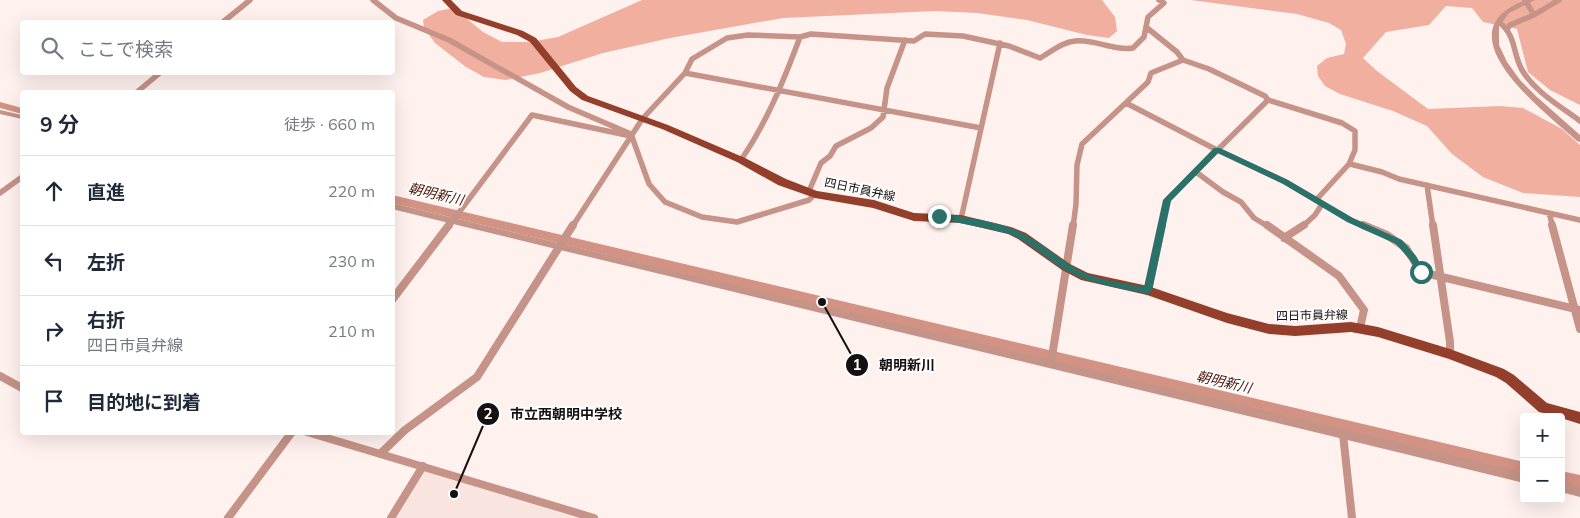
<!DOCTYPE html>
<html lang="ja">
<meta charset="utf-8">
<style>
:root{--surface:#fff;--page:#f2f2f3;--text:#1f2937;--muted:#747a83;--line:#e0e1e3}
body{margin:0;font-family:Mulish,"Noto Sans JP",sans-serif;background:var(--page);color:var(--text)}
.controls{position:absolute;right:15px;bottom:15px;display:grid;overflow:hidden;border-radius:5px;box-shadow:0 5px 20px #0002}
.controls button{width:45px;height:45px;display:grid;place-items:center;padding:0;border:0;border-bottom:1px solid var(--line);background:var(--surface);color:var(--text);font:25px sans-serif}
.stop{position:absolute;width:15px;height:15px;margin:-11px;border:4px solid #2a7269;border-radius:50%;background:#fff}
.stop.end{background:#2a7269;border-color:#fff;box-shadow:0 1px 5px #0008}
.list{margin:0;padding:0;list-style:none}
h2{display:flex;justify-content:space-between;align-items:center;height:65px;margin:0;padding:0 20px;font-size:21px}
h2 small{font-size:16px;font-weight:400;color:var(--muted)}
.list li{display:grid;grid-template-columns:32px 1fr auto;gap:15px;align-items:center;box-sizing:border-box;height:70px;padding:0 20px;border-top:1px solid var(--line)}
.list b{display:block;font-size:19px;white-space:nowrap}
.list p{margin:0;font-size:16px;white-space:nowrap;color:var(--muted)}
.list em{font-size:16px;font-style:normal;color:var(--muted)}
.icon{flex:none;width:28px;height:28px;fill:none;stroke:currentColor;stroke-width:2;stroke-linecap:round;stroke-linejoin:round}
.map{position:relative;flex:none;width:1580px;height:518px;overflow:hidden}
.search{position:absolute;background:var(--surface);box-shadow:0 5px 20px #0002;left:20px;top:20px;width:375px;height:55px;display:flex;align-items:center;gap:12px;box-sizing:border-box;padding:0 18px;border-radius:5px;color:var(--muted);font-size:19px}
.panel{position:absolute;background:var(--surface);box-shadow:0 5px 20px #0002;left:20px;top:90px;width:375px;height:345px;border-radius:5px}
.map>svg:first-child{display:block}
.built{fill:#f9e4df}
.forest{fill:#f0af9f}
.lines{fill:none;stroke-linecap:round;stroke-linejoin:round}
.river{fill:#d29384;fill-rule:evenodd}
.minor-far1{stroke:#c59387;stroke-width:5.5}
.minor{stroke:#c59387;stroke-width:8}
.tertiary{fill:#c59387;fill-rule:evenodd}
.primary{fill:#933f2b;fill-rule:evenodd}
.route{fill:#2a7269}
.labels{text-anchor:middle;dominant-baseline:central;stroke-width:4;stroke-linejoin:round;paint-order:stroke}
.street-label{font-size:12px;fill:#151110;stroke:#fff}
.water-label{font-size:14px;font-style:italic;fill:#4e1508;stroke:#fff}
.leader{fill:none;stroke:#151110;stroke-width:2}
.callout-dot{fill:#151110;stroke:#fff;stroke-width:2}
.mark-label{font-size:15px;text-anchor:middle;font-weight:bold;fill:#fff}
.callout-label{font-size:14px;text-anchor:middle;font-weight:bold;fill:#151110;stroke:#fff;stroke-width:4;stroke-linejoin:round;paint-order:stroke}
</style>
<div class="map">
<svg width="1580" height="518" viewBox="0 0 1580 518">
<rect width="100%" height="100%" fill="#fef1ee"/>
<path class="built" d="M 423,471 L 577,518 L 394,518 Z"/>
<path class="forest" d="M 642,0 L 1102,0 L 1115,17 L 1117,31 L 1109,38 L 1087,35 L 1027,20 L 977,13 L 935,11 L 783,18 L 670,38 L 603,53 L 540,73 L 506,80 L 484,77 L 466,67 L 435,43 L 424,28 L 423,20 L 438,11 L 454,8 L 483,32 L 502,42 L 530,42 L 558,37 Z
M 1191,0 L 1580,0 L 1580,105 L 1550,90 L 1528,72 L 1517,29 L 1483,22 L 1472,8 L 1446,6 L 1429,25 L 1386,32 L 1363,58 L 1377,71 L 1428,109 L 1500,106 L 1523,108 L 1562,129 L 1580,145 L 1580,197 L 1523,193 L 1483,177 L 1452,154 L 1427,126 L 1393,111 L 1340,94 L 1325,86 L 1318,76 L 1317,66 L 1327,58 L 1344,54 L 1346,44 L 1341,30 L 1329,23 L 1297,14 Z"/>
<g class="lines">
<path class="river" d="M 0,102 L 22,108 L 22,114 L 0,108 Z
M 392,195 L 1524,462 L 1524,476 L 392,203 Z
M 1561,471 L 1580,475 L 1580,489 L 1561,485 Z"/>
<path class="minor-far1" d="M 373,0 L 396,18 L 449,40 L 568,107 L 631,134 L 649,184 L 665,202 L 702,217 L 737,222 L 809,200 L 815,194
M 1525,0 L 1534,15 L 1559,0
M 223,22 L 250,0
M 1499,22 C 1517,37 1512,52 1522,70 C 1535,92 1560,106 1580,121
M 1146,27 L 1177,52 L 1183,60 L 1209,69 L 1265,96 L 1268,100 L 1342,123 L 1355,131 L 1355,150 L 1349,164 L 1317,199
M 1508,28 L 1510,25 L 1534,15
M 685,73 L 981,128
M 137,92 L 161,72
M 1126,103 L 1217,150 L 1286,182 L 1350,220 L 1366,227
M 645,116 L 685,73 L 692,59 L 727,38 L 748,35 L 800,37 L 811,34 L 914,41 L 925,34 L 963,36 L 1009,46 L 1040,58 C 1051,52 1062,42 1075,41 C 1095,39 1113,51 1133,48 L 1144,37 L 1148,17 L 1164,3 L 1159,0
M 741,160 C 767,122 784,80 800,37
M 1350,164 L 1382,172 L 1399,179 L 1580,220
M 1196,172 L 1223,192 L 1241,202 L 1254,218 L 1269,227
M 1427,185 L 1433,227
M 809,191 L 821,163 L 830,156 L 836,146 L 871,128 L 883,117 L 887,88 L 905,40
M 0,193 L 22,177
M 1549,213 L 1553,227
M 961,219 L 1000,43
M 448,227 L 532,115 L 626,135
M 572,227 L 641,121
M 1073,227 L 1076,204 L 1077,165 L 1082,144 L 1148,82 L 1151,73 L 1183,60
M 1161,227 L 1167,200 L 1268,100
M 1302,227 L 1315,215 L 1322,204"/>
<path class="minor" d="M 1267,225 L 1339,276 L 1364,310 L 1360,328
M 1363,225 L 1387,235 L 1406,248 L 1421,272 L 1580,310
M 1433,225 L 1450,342 L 1450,354
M 1552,225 L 1580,329
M 1284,238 L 1304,225
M 1148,291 L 1162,225
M 392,300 L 449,225
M 1051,363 L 1073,225
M 0,376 L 22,388
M 307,432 L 594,518
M 1343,434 L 1352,518
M 380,454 L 405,430 L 477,377 L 573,225
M 228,518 L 292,432
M 391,518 L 423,466"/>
<path class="tertiary" d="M 1526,0 L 1535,0 L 1509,13 L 1499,27 L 1499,45 L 1507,62 L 1520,80 L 1537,97 L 1580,135 L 1580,142 L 1577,141 C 1544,111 1438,32 1526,0 Z
M 0,110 L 22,115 L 22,119 L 0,114 Z
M 392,203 C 769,294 1147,382 1524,473 L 1524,483 C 1147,391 769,301 392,209 Z
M 1561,482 L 1580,487 L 1580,497 L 1561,492 Z"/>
<path class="primary" d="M 442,0 L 451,0 L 462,11 L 523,31 L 536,38 L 576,87 L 588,96 L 668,125 L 745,158 L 786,179 L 817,191 L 874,200 L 914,213 L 961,215 L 1011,227 L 1026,233 L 1070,264 L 1088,273 L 1148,286 L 1227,313 L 1269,324 L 1295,326 L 1351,322 L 1378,327 L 1450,349 L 1504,369 L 1514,375 L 1547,403 L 1580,412 L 1580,424 L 1561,418 L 1561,417 L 1539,412 L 1506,383 L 1496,377 L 1449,359 L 1378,337 L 1351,332 L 1295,336 L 1269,334 L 1227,323 L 1147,295 L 1081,280 L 1062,270 L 1018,239 L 1008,234 L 961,223 L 914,221 L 873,208 L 815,198 L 778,185 L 737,162 L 662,129 L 582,100 L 570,91 L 530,42 L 517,35 L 456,15 Z"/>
</g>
<path class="route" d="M 1214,148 L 1220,148 L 1288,180 L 1353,218 L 1402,240 L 1416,256 L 1425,272 L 1424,274 L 1418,274 L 1410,260 L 1396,244 L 1347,222 L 1283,184 L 1218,153 L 1171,201 L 1152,291 L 1148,294 C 1119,288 1089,284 1063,269 C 1045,258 1029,241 1009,234 C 997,230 939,220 935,216 L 939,214 C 965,217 1001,221 1024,234 C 1045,245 1063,263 1085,273 C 1102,281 1126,283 1144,287 L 1163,200 Z"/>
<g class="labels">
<g class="street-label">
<text transform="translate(860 189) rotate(12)">四日市員弁線</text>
<text transform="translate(1312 315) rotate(-1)">四日市員弁線</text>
</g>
<g class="water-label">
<text transform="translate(436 194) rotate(13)">朝明新川</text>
<text transform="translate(1224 382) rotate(13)">朝明新川</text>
</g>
</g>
<path class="leader" d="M822 302L857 365M454 494L488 414"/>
<g class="callout-dot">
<circle cx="822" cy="302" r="5"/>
<circle cx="454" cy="494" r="5"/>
<circle cx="857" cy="365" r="12"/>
<circle cx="488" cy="414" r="12"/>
</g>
<g class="mark-label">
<text x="857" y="370">1</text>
<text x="488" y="419">2</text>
</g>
<g class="callout-label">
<text x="907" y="370">朝明新川</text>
<text x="566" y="419">市立西朝明中学校</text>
</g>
</svg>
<div class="controls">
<button>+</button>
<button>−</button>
</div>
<div class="stop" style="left:1421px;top:272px"></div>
<div class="stop end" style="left:939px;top:216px"></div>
<div class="search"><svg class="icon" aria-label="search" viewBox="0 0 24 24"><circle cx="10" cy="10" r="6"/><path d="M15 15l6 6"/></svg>ここで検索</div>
<section class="panel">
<h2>9 分<small>徒歩 · 660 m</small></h2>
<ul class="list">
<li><svg class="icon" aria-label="ahead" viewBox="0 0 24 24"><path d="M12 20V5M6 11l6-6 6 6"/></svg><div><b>直進</b></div><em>220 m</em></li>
<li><svg class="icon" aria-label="left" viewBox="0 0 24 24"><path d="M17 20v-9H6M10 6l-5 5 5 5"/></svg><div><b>左折</b></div><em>230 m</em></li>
<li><svg class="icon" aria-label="right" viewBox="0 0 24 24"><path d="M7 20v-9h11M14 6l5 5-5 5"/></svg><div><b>右折</b><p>四日市員弁線</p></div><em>210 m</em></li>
<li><svg class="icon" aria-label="arrive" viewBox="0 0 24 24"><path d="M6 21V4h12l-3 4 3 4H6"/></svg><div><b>目的地に到着</b></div></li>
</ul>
</section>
</div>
